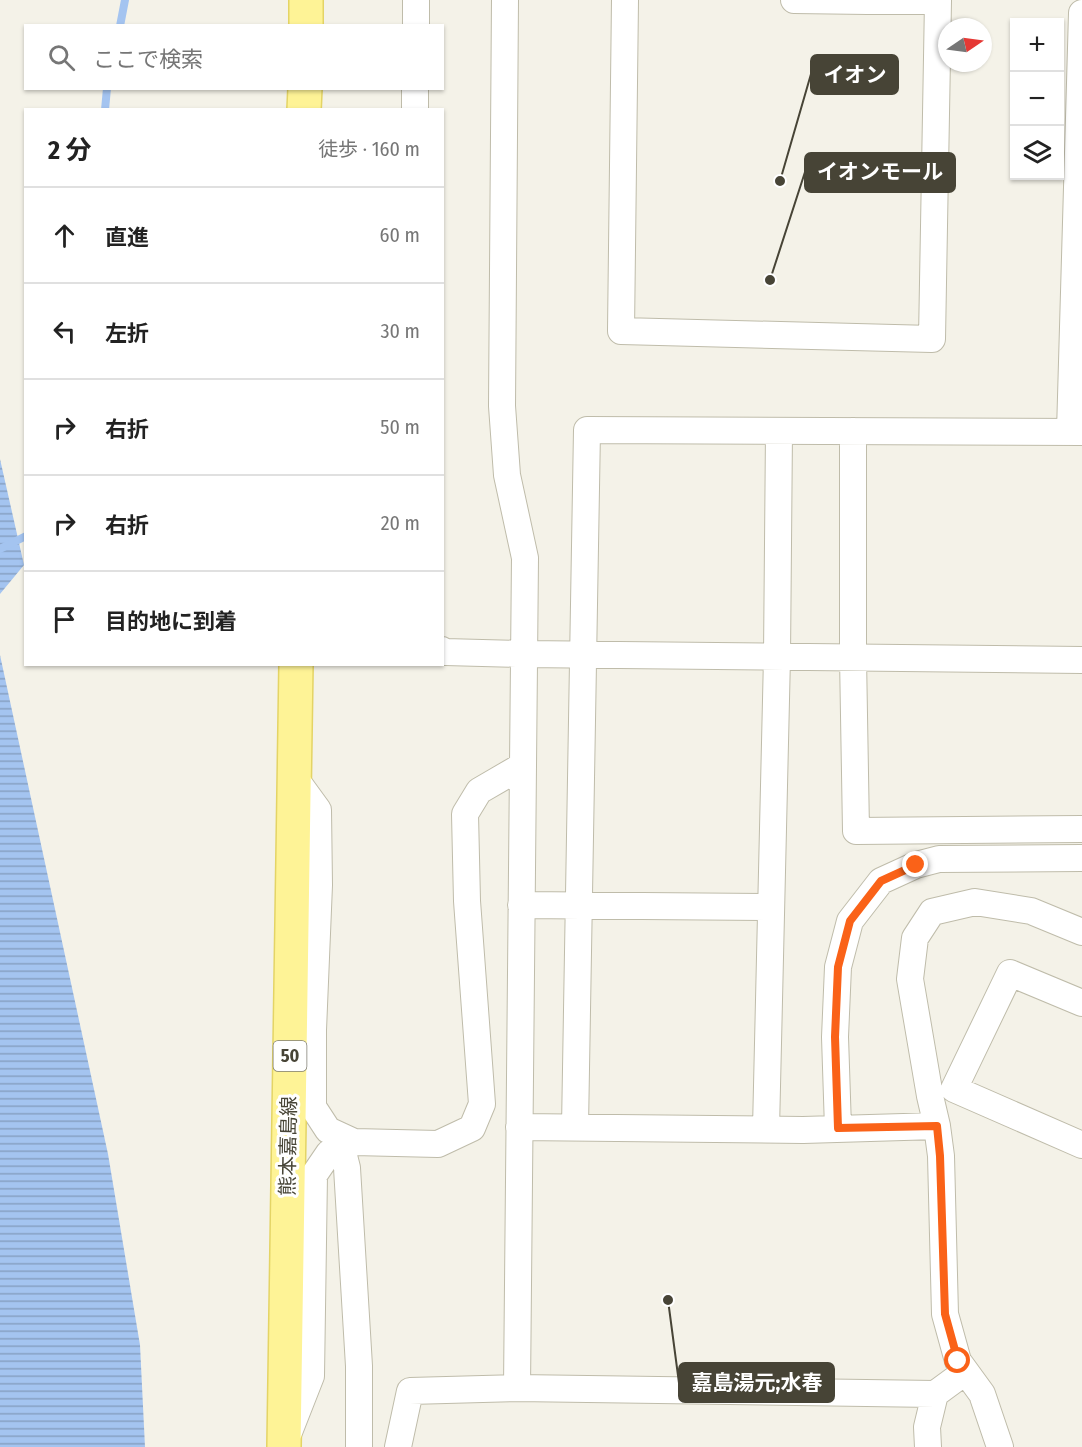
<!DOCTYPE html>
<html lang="ja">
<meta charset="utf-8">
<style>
:root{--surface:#fff;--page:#f6f6f6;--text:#222;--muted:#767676;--line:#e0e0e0}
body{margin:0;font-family:"Fira Sans Condensed","Noto Sans JP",sans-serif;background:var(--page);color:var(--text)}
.controls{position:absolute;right:18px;top:18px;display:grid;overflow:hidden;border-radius:0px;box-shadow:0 2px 4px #0004}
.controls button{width:54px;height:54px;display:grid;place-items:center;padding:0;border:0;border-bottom:2px solid var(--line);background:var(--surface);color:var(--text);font:30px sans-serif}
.compass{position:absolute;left:938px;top:18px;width:54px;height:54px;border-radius:50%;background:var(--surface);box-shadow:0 2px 4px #0004;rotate:77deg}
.stop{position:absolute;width:18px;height:18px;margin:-14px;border:4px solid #fa6218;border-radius:50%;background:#fff}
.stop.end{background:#fa6218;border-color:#fff;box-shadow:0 2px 6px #0008}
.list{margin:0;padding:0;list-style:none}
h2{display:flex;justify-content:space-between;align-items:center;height:78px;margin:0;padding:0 24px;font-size:26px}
h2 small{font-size:20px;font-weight:400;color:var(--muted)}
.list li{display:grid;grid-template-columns:39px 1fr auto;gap:18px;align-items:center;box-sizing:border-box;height:96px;padding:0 24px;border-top:2px solid var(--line)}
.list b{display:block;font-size:22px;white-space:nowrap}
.list em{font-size:20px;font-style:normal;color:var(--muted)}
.icon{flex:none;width:33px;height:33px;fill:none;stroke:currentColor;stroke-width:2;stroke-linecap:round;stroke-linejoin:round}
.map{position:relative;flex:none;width:1082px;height:1447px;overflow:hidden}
.search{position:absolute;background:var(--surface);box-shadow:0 2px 4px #0004;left:24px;top:24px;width:420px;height:66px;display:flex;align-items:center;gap:15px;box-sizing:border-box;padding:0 21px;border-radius:0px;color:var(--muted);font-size:22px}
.panel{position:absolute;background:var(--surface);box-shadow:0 2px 4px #0004;left:24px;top:108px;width:420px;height:558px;border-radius:0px}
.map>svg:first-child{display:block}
.water{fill:url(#water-rules)}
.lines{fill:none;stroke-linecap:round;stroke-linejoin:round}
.stream{stroke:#a4c4f0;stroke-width:8}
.minor-casing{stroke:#bfbcaa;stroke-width:28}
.major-casing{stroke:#e4d465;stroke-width:36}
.minor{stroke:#fff;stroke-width:26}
.major{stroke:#fef396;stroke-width:33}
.route{stroke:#fa6218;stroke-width:8}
.labels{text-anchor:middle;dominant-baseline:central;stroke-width:6;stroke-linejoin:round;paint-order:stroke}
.shield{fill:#fff;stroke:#7e7c72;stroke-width:1.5}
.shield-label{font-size:18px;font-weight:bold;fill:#474436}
.street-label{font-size:20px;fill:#474436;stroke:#fff}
.leader{fill:none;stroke:#474436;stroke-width:2}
.callout-dot{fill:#474436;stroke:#fff;stroke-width:2}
.callout{fill:#474436;stroke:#474436;stroke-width:2}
.callout-label{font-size:21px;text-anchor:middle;font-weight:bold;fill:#fff}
</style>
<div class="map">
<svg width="1082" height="1447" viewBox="0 0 1082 1447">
<defs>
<pattern id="water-rules" width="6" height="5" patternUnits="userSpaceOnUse" patternTransform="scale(1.5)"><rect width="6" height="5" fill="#a4c4f0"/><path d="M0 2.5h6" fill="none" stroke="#87a1c3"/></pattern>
</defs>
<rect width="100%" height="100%" fill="#f4f2e8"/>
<path class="water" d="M 0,459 L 24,565 L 0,594 Z
M 0,655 L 108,1154 L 140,1345 L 145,1447 L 0,1447 Z"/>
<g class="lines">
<path class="stream" d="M 120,26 L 125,0
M 105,110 L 107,88
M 0,549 L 26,536"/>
<g class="minor-casing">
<path id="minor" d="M 505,0 L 502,406 L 507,475 L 525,558 L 517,1388 L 935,1394 L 965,1372
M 625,0 L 621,331 L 932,339 L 938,1 L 868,1
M 794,0 L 868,1 L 868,0
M 416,26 L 416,0
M 415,110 L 415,88
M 853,431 L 853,657 L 856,831 L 1082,829
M 1070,432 L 1082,13
M 442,650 L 445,652 L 524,654 L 1082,660
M 294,777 L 318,810 L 319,885 L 313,1030 L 313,1107 L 328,1130 L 354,1142 L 438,1144 L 472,1128 L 482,1104 L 467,901 L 465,814 L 479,791 L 522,766
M 521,905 L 771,907
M 1082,1003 L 1010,973 L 954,1089 L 1082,1145
M 519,1127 L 803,1130 L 937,1126
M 575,1127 L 587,430 L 1082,432
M 838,1128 L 835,1037 L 838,967 L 850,921 L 881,881 L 916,865 L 939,859 L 1082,858
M 766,1129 L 777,657 L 779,431
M 342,1148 L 347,1168 L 359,1366 L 359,1447
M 289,1432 L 311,1376 L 314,1175 L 329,1153 L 354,1142
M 398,1447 L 410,1391 L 517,1388
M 928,1447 L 927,1427 L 935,1394
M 1000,1447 L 982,1394 L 958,1361 L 945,1314 L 941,1156 L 937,1126 L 930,1096 L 910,979 L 915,938 L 932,912 L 975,902 L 1031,911 L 1082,932"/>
</g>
<g class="major-casing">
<path id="major" d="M 306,26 L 306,0
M 304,110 L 305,88
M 284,1447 L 296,664"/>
</g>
<use href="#minor" class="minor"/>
<use href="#major" class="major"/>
</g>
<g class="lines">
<path class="route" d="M 916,865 L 881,881 L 850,921 L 838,967 L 835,1037 L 838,1128 L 937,1126 L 940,1156 L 945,1314 L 958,1361"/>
</g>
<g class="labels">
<rect class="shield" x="273.5" y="1041" width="33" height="30" rx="4.5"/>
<g class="shield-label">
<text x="290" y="1056">50</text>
</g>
<g class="street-label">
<text transform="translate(288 1146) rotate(-89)">熊本嘉島線</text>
</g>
</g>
<path class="leader" d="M780 181L811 74M770 280L805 172M668 1300L679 1383"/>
<g class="callout-dot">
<circle cx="780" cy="181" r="6"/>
<circle cx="770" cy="280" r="6"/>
<circle cx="668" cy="1300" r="6"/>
</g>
<g class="callout">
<rect x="811" y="55" width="87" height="39" rx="6"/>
<rect x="805" y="153" width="150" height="39" rx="6"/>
<rect x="679" y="1363" width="155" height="39" rx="6"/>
</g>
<g class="callout-label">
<text x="855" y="82">イオン</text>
<text x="880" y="179">イオンモール</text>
<text x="757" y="1390">嘉島湯元;水春</text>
</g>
</svg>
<div class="controls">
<button>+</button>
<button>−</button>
<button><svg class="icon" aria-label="layers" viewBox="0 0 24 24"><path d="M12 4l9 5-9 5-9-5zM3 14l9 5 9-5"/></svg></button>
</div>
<svg class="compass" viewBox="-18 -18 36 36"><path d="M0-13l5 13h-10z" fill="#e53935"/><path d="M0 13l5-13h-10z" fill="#767676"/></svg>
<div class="stop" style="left:958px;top:1361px"></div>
<div class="stop end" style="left:916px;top:865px"></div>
<div class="search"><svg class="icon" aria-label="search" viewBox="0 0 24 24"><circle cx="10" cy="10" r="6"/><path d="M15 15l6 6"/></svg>ここで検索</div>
<section class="panel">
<h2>2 分<small>徒歩 · 160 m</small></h2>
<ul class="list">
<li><svg class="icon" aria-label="ahead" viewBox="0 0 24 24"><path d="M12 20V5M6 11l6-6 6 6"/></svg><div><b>直進</b></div><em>60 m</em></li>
<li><svg class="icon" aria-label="left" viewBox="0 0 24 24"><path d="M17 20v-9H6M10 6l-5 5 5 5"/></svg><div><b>左折</b></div><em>30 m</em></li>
<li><svg class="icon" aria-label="right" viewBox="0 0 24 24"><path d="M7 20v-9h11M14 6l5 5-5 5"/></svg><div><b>右折</b></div><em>50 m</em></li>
<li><svg class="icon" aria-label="right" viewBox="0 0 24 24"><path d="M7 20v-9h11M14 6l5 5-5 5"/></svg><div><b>右折</b></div><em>20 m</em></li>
<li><svg class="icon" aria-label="arrive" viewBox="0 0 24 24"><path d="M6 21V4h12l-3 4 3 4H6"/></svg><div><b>目的地に到着</b></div></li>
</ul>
</section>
</div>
